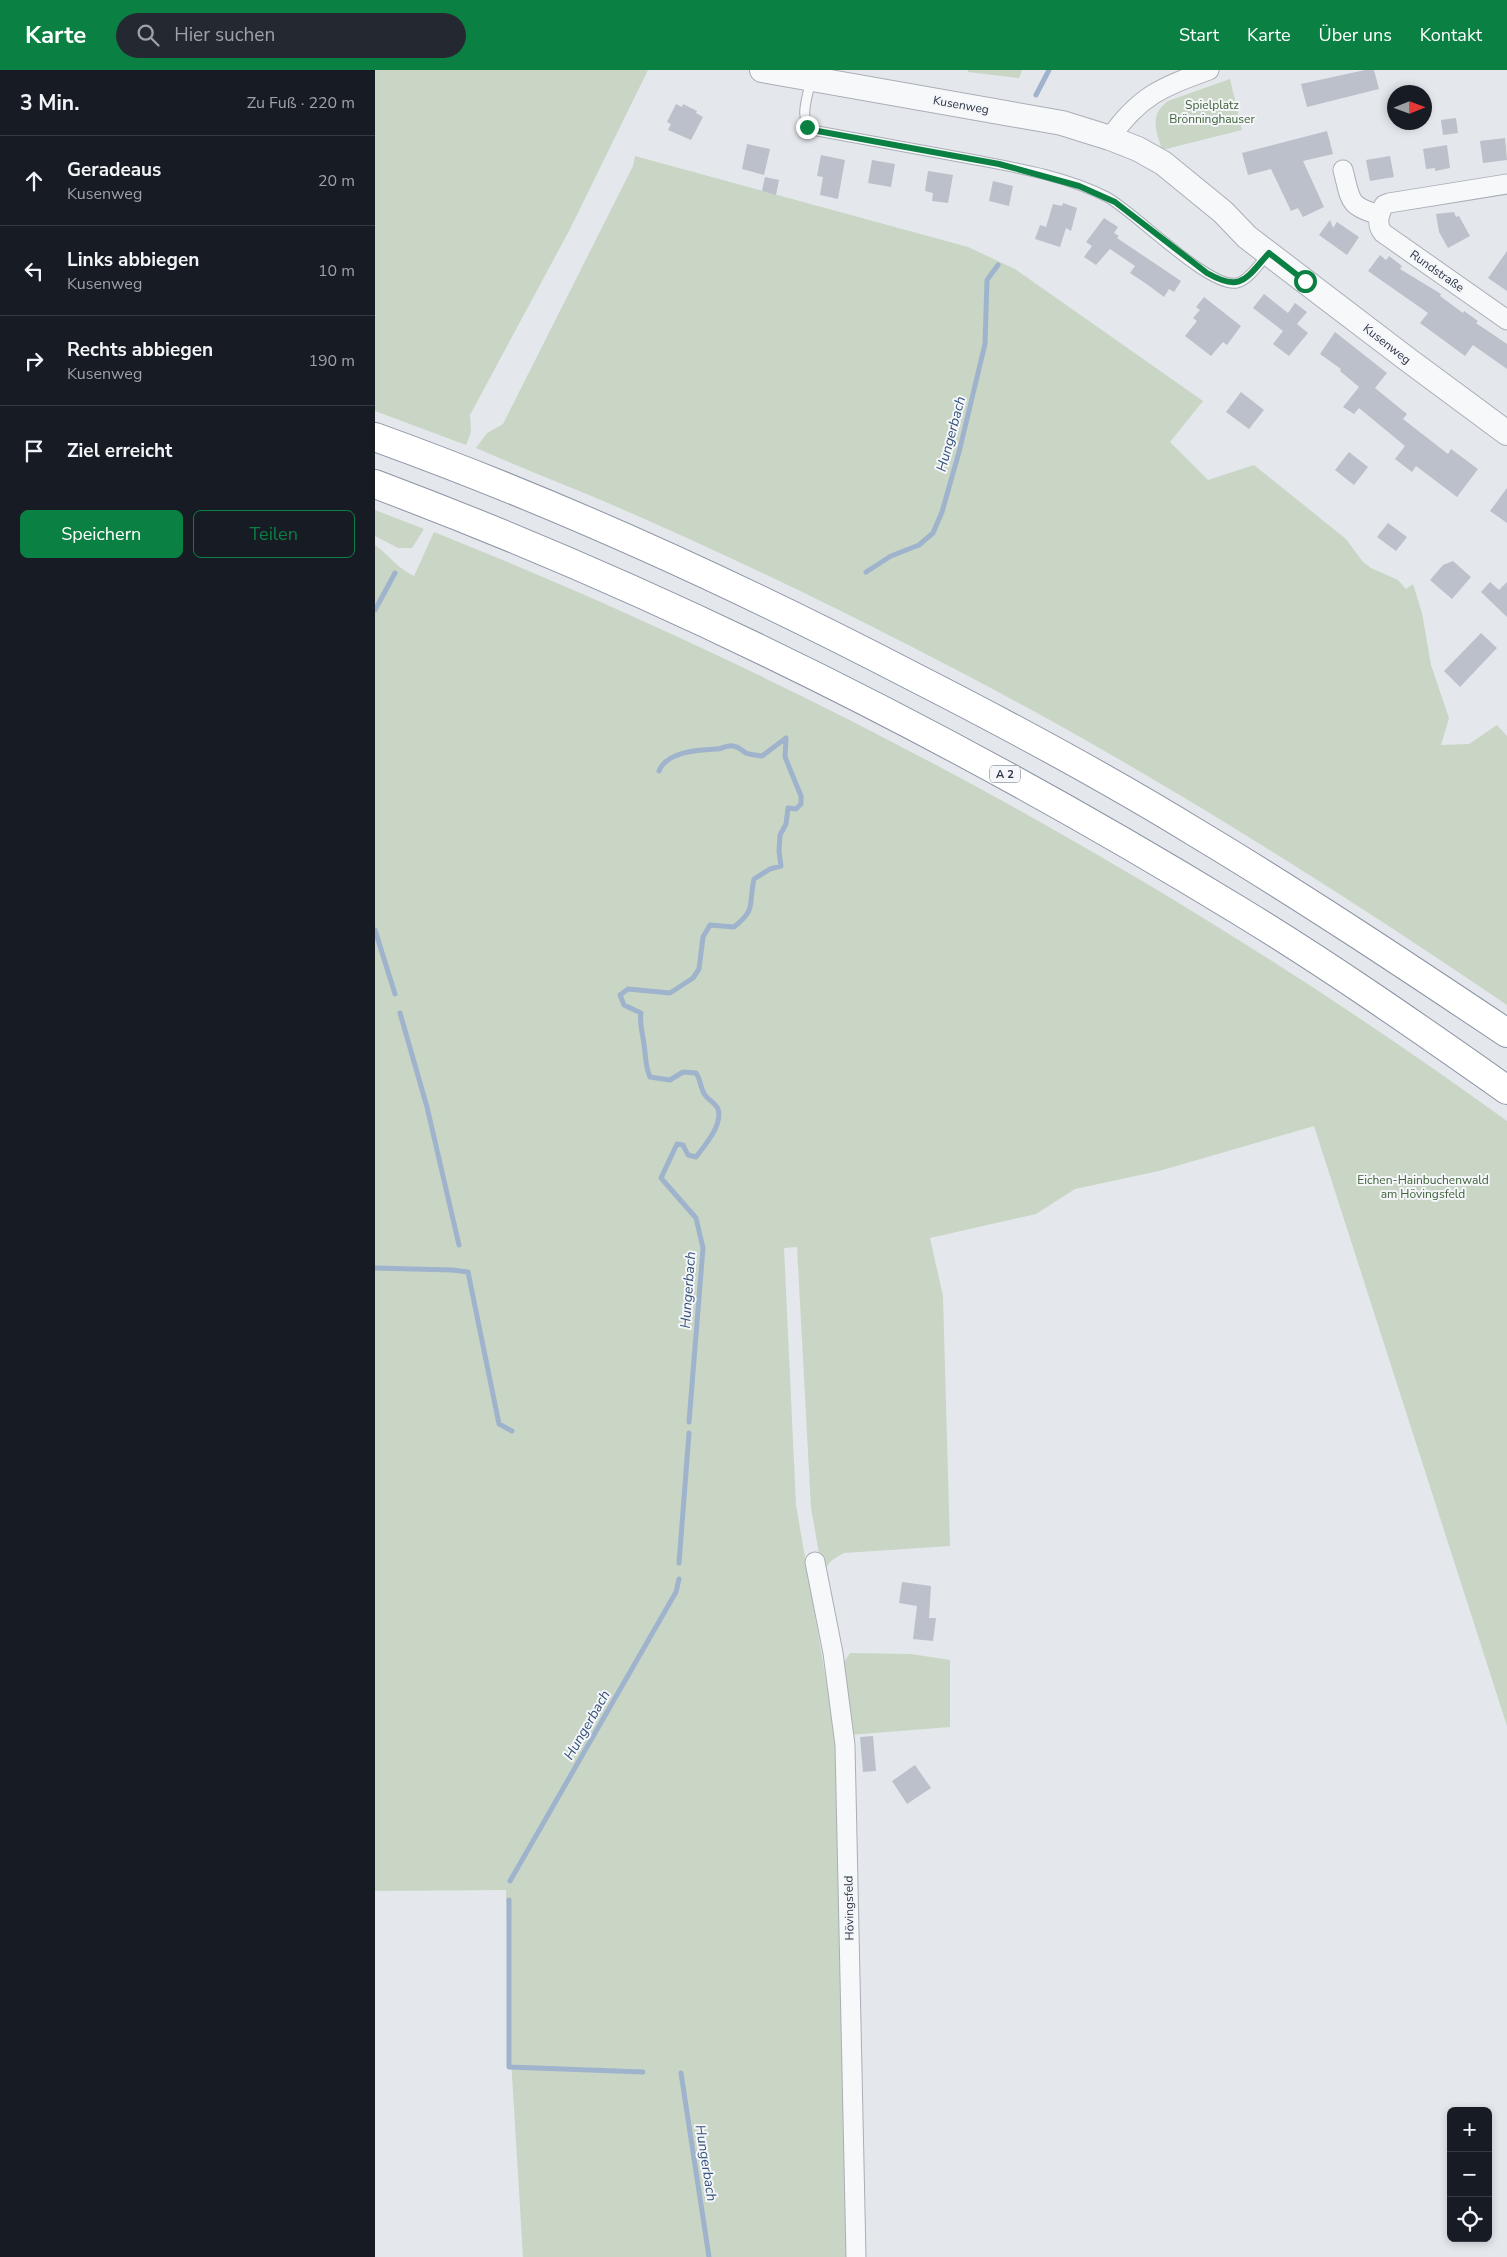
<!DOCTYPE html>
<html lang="de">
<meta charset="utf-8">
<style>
:root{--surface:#171b24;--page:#242831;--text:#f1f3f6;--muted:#9ea1a6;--line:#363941;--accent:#0b8043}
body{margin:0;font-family:"Nunito Sans",sans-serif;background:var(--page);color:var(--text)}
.controls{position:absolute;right:15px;bottom:15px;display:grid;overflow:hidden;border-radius:8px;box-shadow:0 2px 8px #0003}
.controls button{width:45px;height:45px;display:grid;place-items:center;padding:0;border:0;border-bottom:1px solid var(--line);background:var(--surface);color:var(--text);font:25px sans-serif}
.compass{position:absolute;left:1012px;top:15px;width:45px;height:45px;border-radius:50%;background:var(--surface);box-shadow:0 2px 8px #0003;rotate:89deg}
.stop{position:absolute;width:15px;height:15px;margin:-11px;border:4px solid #0b8043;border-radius:50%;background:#fff}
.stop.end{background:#0b8043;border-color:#fff;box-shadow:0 1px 5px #0008}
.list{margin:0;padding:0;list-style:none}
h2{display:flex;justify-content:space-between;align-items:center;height:65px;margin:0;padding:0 20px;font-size:21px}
h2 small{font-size:16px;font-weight:400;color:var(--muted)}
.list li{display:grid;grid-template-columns:32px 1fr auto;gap:15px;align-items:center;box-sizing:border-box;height:90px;padding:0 20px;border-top:1px solid var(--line)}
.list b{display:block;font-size:19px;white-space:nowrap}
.list p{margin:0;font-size:16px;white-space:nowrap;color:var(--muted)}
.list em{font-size:16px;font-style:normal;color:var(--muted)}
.actions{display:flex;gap:10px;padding:15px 20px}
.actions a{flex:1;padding:11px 0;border:1px solid var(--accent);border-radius:8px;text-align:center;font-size:18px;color:var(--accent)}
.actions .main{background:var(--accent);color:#fff}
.icon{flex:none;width:28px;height:28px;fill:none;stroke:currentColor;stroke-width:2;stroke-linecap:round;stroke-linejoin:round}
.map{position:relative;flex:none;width:1132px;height:2187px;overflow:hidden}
header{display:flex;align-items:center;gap:30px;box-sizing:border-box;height:70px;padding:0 25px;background:var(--accent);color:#fff}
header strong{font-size:24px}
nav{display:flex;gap:28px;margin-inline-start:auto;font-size:18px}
.search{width:350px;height:45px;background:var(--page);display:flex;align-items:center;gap:12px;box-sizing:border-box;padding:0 18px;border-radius:28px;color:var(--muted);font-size:19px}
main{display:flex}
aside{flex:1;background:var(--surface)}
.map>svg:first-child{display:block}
.green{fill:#c9d6c5}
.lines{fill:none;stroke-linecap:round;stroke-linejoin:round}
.stream{stroke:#9fb4cc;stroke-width:5}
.building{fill:#bbc0ca}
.service-casing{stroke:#a9aeb7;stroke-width:11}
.minor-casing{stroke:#a9aeb7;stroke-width:21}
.tertiary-casing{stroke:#a9aeb7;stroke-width:26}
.motorway-casing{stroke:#8b94a3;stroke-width:30}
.service{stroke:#f7f8fa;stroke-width:9}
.minor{stroke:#f7f8fa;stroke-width:19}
.tertiary{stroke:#f7f8fa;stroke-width:24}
.motorway{stroke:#fff;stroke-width:28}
.route{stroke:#0b8043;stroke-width:6}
.labels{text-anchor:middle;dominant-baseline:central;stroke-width:4;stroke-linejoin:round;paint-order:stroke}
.shield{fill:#f4f6f9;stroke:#676e7b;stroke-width:1}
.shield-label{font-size:11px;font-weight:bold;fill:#2b3445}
.street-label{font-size:12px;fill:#2b3445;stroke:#f4f6f9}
.park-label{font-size:12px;fill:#3f6138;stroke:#f4f6f9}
.water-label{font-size:14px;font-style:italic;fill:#34527a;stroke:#f4f6f9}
</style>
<header>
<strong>Karte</strong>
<div class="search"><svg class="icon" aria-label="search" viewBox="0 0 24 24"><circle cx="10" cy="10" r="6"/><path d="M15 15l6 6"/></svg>Hier suchen</div>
<nav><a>Start</a><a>Karte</a><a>Über uns</a><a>Kontakt</a></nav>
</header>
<main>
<aside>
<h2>3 Min.<small>Zu Fuß · 220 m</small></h2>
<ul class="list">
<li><svg class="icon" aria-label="ahead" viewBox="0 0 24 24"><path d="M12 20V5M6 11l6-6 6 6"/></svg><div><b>Geradeaus</b><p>Kusenweg</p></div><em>20 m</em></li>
<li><svg class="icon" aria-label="left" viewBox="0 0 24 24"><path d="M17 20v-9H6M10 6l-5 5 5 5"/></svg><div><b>Links abbiegen</b><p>Kusenweg</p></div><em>10 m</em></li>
<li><svg class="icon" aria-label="right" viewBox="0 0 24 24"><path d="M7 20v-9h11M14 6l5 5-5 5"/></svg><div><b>Rechts abbiegen</b><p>Kusenweg</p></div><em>190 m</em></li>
<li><svg class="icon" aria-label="arrive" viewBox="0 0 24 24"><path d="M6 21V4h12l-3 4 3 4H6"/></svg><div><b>Ziel erreicht</b></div></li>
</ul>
<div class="actions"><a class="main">Speichern</a><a>Teilen</a></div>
</aside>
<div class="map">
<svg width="1132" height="2187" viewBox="0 0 1132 2187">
<rect width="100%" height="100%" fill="#e4e7ec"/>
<path class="green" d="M 0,0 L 273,0 L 195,159 L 95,345 L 96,362 L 91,375 L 0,341 Z
M 593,0 L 647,0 L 644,8 L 593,2 Z
M 855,9 L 867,60 L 787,80 C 781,60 774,45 793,31 Z
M 260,86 L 593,177 L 640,199 L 828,331 L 795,372 L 833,410 L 879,395 L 971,469 L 988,492 L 996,498 L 1023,510 L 1031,519 L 1038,514 L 1047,543 L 1056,595 L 1074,648 L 1066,675 L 1094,674 L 1122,655 L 1132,666 L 1132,935 C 942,806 746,683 541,579 C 438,526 333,476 226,430 C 185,413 142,396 101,378 L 112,363 L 128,354 L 258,96 Z
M 0,440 L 49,459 L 37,478 L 23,478 L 0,466 Z
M 59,462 C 439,614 801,811 1132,1051 L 1132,1656 L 939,1056 L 784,1101 L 700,1119 L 661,1144 L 555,1168 L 568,1226 L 575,1476 L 469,1483 C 453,1492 450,1494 449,1512 L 436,1438 L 422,1177 L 409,1178 L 421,1435 L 462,1674 L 476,2187 L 148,2187 L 136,1989 L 131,1820 L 0,1821 L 0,475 C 14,485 23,499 39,506 Z
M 475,1583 L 536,1584 L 575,1590 L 575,1657 L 474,1665 L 467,1595 Z"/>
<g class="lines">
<path class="stream" d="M 661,25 L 674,0
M 491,502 L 516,486 L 544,475 L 558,463 L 567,442 L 584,382 L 610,274 L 612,210 L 623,195
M 0,540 L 20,503
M 284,701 C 292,681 324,680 343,679 C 348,678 352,675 358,676 C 365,677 366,680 371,683 C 375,685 382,685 387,686 L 411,668
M 0,860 L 20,924
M 25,943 L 52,1037 L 84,1175
M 0,1198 L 77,1200 L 93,1202 L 124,1354 L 137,1361
M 314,1352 L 328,1178 L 321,1148 L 286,1108 L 302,1074 L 308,1075 L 313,1085 L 321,1087 C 330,1075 348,1055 343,1039 C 340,1032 333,1030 330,1025 C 325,1018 326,1010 321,1003 L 308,1002 L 295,1010 L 275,1007 C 270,996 271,986 269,975 C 268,963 264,955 266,943 L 249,935 L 245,925 L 253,919 L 295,923 L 318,908 L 324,899 L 328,867 L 335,855 L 359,857 C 382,839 373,835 379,809 L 395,799 L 406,796 L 404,781 L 405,765 L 411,754 L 413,738 L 421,739 L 426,734 L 426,726 L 410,687 L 411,668
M 304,1493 L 314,1363
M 135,1811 L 301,1522 L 304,1509
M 134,1830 L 134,1997 L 268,2002
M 306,2003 L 334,2187"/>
</g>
<path class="building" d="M 990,0 L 999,0 L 1004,19 L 932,37 L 926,14 Z
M 301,34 L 307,37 L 308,34 L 322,41 L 321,43 L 328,47 L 316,70 L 293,60 L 296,54 L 292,52 Z
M 1081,48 L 1083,63 L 1068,65 L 1066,50 Z
M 952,61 L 958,84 L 928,91 L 949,137 L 928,147 L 923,138 L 916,141 L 896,99 L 873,105 L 867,83 Z
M 1130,68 L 1132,90 L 1108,93 L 1105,71 Z
M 372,74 L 395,79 L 389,105 L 367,99 Z
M 1072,75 L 1075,98 L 1060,101 L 1060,98 L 1051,99 L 1048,79 Z
M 446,85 L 470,90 L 463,129 L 445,125 L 448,107 L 442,106 Z
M 1015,86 L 1019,107 L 995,111 L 991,90 Z
M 497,90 L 520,94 L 516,117 L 493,113 Z
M 553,101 L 578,105 L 573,133 L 557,131 L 558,123 L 550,121 Z
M 390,107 L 404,110 L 401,125 L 387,121 Z
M 618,111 L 638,116 L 634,136 L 614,131 Z
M 688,133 L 702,138 L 696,161 L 691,158 L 685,177 L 660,169 L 665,155 L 671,157 L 678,134 L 687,136 Z
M 1079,142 L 1081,147 L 1084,146 L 1095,166 L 1073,178 L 1064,162 L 1061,144 Z
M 729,148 L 743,157 L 739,163 L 744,166 L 742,168 L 806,211 L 799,222 L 794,219 L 789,227 L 773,215 L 755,203 L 760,196 L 735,179 L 721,195 L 709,187 L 717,176 L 711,172 Z
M 955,150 L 958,158 L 962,152 L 984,167 L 972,185 L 944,165 Z
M 1132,181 L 1132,221 L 1113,208 Z
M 1005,185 L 1011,190 L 1014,186 L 1027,196 L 1025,199 L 1066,224 L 1065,226 L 1088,243 L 1089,241 L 1103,251 L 1101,253 L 1132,274 L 1132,299 L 1098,275 L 1090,286 L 1045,253 L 1053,243 L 993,201 Z
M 889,224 L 913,243 L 920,233 L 932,242 L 922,254 L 933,263 L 914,286 L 898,274 L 908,261 L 878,238 Z
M 829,227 L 866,256 L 852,275 L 848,272 L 836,286 L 810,266 L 822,251 L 818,248 L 825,240 L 821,237 Z
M 960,262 L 1012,303 L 1000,318 L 1032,344 L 1028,349 L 1073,384 L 1076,379 L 1103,399 L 1082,427 L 1041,396 L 1037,402 L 1020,389 L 1030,376 L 984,338 L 979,344 L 968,337 L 984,317 L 965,301 L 966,299 L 945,284 Z
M 866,322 L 889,340 L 874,359 L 851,342 Z
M 974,382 L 993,397 L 979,415 L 960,400 Z
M 1132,418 L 1132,453 L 1115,441 Z
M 1013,453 L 1032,467 L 1021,481 L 1002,467 Z
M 1078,491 L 1096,507 L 1077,529 L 1055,510 L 1068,495 Z
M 1115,512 L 1124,520 L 1132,512 L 1132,547 L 1106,522 Z
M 1106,563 L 1122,578 L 1085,617 L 1069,601 Z
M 527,1512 L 556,1516 L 554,1548 L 561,1548 L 558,1571 L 538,1569 L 542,1536 L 524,1533 Z
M 498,1666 L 501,1701 L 488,1702 L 485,1667 Z
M 540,1695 L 556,1718 L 532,1734 L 517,1711 Z"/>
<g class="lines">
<g class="service-casing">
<path id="service" d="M 436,10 C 433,24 423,51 437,60 C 488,69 539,79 590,88 C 637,97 689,105 732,127 C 760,142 834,219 862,213 C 874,210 885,193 892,185"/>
</g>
<g class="minor-casing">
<path id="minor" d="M 735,68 C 764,26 787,17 834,0
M 968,100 C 976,130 972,136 1005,145
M 1132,114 L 1014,133 L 1009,135 C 1004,144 1001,155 1008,163 L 1132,250
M 440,1492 L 458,1583 L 470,1675 L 481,2187"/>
</g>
<g class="tertiary-casing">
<path id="tertiary" d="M 387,0 L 687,53 L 735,68 L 763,79 L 788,93 L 848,142 L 872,167 L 1032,289 L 1132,363"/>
</g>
<g class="motorway-casing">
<path id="motorway" d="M 0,367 C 186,434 366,517 541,608 C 637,657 732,708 823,764 C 928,827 1030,895 1132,963
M 0,414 C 301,527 589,673 863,840 C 955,896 1044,958 1132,1020"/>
</g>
<use href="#service" class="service"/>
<use href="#minor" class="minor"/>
<use href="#tertiary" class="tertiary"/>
<use href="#motorway" class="motorway"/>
</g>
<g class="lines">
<path class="route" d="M 432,57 L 437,60 L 624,94 L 704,116 L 740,132 L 832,203 C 867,223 871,208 894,183 L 930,211"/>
</g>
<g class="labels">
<rect class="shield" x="615" y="695.5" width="30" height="17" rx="4"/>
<g class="shield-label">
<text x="630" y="704">A 2</text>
</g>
<g class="street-label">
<text transform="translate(586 35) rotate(10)">Kusenweg</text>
<text transform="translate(1062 201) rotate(35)">Rundstraße</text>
<text transform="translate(1012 274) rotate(38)">Kusenweg</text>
<text transform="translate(474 1838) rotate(-91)">Hövingsfeld</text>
</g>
<g class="park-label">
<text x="837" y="35">Spielplatz<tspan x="837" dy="14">Brönninghauser</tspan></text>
<text x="1048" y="1110">Eichen-Hainbuchenwald<tspan x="1048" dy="14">am Hövingsfeld</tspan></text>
</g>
<g class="water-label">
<text transform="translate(576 364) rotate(-75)">Hungerbach</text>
<text transform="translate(313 1220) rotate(-86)">Hungerbach</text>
<text transform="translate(212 1655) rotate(-60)">Hungerbach</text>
<text transform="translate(331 2093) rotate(81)">Hungerbach</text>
</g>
</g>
</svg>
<div class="controls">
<button>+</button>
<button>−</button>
<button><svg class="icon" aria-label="locate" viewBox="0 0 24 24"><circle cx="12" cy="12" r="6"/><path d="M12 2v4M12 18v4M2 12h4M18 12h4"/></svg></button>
</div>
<svg class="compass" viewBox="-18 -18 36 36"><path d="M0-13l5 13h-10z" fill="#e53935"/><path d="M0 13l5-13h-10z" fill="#9ea1a6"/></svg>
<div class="stop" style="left:930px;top:211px"></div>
<div class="stop end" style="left:432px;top:57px"></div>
</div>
</main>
